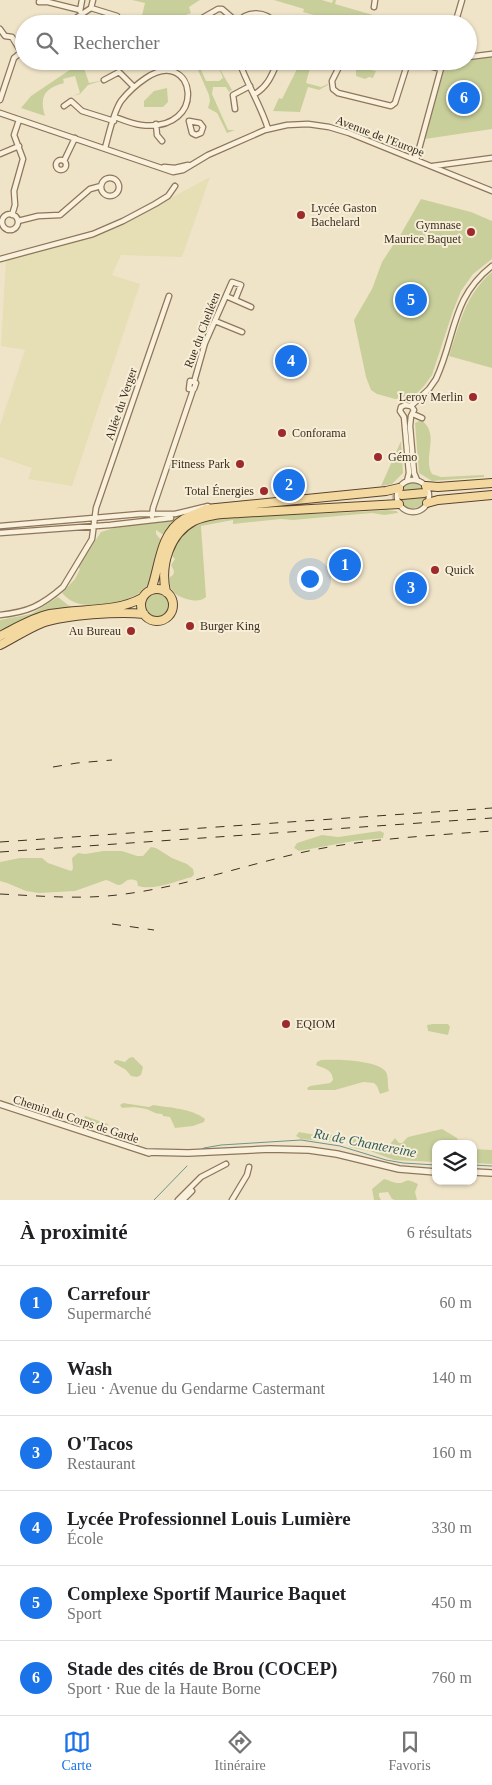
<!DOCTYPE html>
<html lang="fr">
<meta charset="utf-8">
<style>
:root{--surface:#fff;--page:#f6f6f6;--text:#202124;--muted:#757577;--line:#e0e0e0;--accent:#1a73e8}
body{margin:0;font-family:Georgia,serif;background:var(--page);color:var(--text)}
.controls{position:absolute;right:15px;bottom:15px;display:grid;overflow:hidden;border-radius:10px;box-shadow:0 1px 4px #0004}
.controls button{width:45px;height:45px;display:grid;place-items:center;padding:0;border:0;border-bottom:1px solid var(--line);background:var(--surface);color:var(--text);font:25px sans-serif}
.you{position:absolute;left:309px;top:578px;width:18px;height:18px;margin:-12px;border:4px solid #fff;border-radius:50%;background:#1a73e8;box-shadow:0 0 0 8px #1a73e833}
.badge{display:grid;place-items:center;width:32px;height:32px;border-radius:50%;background:var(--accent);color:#fff;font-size:16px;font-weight:700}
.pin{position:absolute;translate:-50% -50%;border:2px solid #fff;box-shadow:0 1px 5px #0006}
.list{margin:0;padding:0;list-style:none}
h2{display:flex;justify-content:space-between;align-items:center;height:65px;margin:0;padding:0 20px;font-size:21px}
h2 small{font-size:16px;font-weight:400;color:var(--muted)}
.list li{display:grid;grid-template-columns:32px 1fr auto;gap:15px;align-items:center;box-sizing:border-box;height:75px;padding:0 20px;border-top:1px solid var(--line)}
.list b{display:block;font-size:19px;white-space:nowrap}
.list p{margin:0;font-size:16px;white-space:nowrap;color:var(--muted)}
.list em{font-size:16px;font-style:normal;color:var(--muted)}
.icon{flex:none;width:28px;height:28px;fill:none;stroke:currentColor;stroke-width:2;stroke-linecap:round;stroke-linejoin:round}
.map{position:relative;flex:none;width:492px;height:1200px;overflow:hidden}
.search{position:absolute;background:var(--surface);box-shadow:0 1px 4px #0004;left:15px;right:15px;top:15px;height:55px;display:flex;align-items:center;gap:12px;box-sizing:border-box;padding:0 18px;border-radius:28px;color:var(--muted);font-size:19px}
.sheet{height:515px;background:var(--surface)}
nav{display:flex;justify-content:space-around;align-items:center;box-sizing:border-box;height:70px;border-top:1px solid var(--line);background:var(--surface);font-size:14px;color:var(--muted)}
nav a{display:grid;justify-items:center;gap:2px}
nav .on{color:var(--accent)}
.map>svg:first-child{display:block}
.farmland{fill:#e6deb5}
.green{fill:#c9cf9b}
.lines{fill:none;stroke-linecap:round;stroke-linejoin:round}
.stream{stroke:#6f938a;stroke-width:1}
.primary-tunnel{stroke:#ccc0a6;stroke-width:8;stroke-dasharray:8 4;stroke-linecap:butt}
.minor-casing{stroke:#8d765c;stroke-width:7}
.tertiary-casing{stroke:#8d765c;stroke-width:8}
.primary-casing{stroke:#5b4430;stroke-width:10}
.minor{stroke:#faf1dc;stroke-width:4.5}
.tertiary{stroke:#faf1dc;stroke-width:5.5}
.primary{stroke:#f3d9a0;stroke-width:8}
.rail{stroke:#3d2e20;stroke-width:1;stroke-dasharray:9 9;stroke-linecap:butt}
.poi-dot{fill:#9e2a2b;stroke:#f7eed8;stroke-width:2}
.labels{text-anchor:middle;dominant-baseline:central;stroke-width:4;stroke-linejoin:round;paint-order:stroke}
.street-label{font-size:12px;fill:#3d2e20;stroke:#f7eed8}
.poi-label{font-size:12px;fill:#3d2e20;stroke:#f7eed8;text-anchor:start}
.water-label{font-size:14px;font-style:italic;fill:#2f5d5a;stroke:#f7eed8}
</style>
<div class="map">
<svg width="492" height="1200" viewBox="0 0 492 1200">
<rect width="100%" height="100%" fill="#f0e4c8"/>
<path class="farmland" d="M 210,177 L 182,257 L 121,255 L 112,275 L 140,284 L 72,486 L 28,479 L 32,468 L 0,457 L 0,425 L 25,350 L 1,346 L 6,260 L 91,236 L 113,227 L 130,220 Z"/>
<path class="green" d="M 132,0 L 200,0 L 189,7 L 191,13 L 178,18 L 180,24 L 176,24 L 174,20 L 163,21 L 163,24 L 140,24 L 145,3 Z
M 274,0 L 322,0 L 332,3 L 333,0 L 336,0 L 335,4 L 404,24 L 356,24 L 334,18 L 332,24 L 315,24 L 314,15 L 303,12 L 304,9 Z
M 492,57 L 492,129 L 425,139 L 445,67 L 468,60 Z
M 83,61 L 99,61 L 99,63 L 84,68 L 89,83 L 104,80 L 88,85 L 80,94 L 73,96 L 80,93 L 75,76 L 63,79 L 64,83 C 45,88 39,96 45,116 L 21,108 L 31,96 Z
M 194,61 L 197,61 L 206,81 L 219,81 L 223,78 L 218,66 L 232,90 L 229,92 L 226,87 L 213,87 L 212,94 L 228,130 L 235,130 L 227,133 L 217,113 L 208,108 L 210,101 L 209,95 Z
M 301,61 L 315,61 L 313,68 L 310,68 L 306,83 L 321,87 L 328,84 L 328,85 L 319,90 L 308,87 L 300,112 L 273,111 L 279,98 L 282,99 Z
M 360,68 L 376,71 L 373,78 L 369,77 L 365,79 L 356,76 L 356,70 Z
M 167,88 L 168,102 L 163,107 L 144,107 L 144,101 L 154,91 Z
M 421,199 L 471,212 L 492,221 L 492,259 L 473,274 L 461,291 L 453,311 L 432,375 L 424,386 L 414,396 L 395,399 L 377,394 L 371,390 L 366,377 L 354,320 L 372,289 L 382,262 L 397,239 L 398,239 Z
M 492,272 L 492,368 L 449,356 C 460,323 465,295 492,272 Z
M 421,420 C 441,434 422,457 432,474 L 441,477 L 484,475 L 484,477 L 432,481 L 419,473 L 415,423 Z
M 401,441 L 403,473 L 392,484 L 381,486 Z
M 414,482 L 423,488 L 426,498 L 421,506 L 411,509 L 402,504 L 399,494 L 404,486 Z
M 204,509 L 165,536 L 156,530 L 156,534 L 161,540 C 158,551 154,575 148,584 C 137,603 93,610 74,602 C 69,600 65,596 62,593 L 75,579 L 80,569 L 78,567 L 101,532 L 121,526 L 171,521 L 173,520 L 174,515 Z
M 387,510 L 397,511 L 398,513 L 384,515 L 372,513 L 293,520 L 281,519 L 233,524 L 233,520 L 201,526 L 206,597 C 201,601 197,601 191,600 C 177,597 168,592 170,577 L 173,575 L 174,571 L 171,565 L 175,559 L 171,555 C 175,542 181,533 194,527 C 220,513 262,515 292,514 C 323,514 356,512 387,510 Z
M144 605a13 13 0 1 1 26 0a13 13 0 1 1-26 0Z
M 58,597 L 68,605 L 75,608 L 0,635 L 0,620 L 31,614 Z
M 380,831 L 384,833 L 383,838 L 354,841 L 299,851 L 294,848 L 297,843 L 322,835 L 338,837 Z
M 151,847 L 156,848 L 172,858 L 187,864 L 193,869 L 194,874 L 192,877 C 176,881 153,891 138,886 L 137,881 C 125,876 126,885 118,885 C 115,884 110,881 106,880 L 75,891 L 39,893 L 26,891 L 7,883 L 0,881 L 0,862 L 20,858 L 42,858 L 48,863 L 71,871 L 73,869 L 72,858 L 78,853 L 85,854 L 103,851 L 122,851 L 137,856 L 143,856 Z
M 433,1024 L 448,1024 L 450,1027 L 448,1035 L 428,1031 L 427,1025 Z
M 133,1057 L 143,1067 L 141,1075 L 137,1077 L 131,1076 L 126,1070 L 114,1063 L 114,1061 L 117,1060 L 125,1062 L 129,1058 Z
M 321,1060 C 335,1059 379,1060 386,1072 C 389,1077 387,1085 389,1091 L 380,1094 L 377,1086 L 374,1083 L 363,1082 L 335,1090 L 308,1090 L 307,1088 L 310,1086 L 330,1083 L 333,1080 C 332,1069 325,1069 316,1065 L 317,1062 Z
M 123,1103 L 149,1107 L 153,1105 C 170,1108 191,1108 205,1119 L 204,1122 L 193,1126 L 175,1128 L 170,1117 L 163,1116 L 162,1114 C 154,1114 153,1111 146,1109 C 138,1107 129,1107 122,1108 L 120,1105 Z
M 85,1116 L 108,1124 L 109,1129 C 101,1129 89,1125 83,1120 Z
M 442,1129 L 457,1138 L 459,1144 L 436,1144 L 436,1162 L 394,1160 L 370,1151 L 349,1147 L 354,1135 C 366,1144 377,1148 391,1149 L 391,1143 L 395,1138 L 399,1143 L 402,1143 L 408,1137 Z
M 299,1132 L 321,1136 L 329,1134 L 342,1138 L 343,1143 L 301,1139 L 296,1136 Z
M 473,1149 L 492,1150 L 492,1164 L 473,1163 Z
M 384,1179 C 389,1180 394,1183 397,1183 C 407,1184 403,1176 418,1184 L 415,1192 L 417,1200 L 395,1200 L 392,1199 L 388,1192 L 379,1193 L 379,1196 L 381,1200 L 374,1200 L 372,1189 Z"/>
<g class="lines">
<path class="stream" d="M 201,1150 L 204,1148 L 221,1145 L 301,1140 L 340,1146 L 386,1160 L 403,1163 L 436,1165
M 473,1165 L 492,1166
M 154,1200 L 187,1166"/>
<path class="primary-tunnel" d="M 424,496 L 434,496
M 392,499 L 402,498"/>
<g class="minor-casing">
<path id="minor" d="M 39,2 L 48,2 L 80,10
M 374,7 L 375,0
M 91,8 L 117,16
M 80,11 L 82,0
M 197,21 L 218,9 L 222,9 L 237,22
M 67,24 L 91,8 L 93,0
M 236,24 C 247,9 266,11 277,24
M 283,24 L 290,21 L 294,24
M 455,24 L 462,0
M 0,29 L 5,36 L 12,37 L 21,52
M 468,57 L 492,54
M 39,61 L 41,64
M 212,61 L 215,62
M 239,61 C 247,85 261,105 268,129
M 342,61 L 332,81 L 333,89 L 338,93 L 391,106 L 395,103 L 408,62
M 405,61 L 418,63 L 441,69
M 171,70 L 172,61
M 104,80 L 119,72 L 134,87
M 255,94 C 268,86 272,75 278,61
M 0,100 L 14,58 L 24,50
M 64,106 L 71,101 L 82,111 L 114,121
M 235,109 L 233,95 L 250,86
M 0,113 L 173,172 L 183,170 L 208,155 L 265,130 L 287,125 L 308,124 L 329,127 L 349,133 L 492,191
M 189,121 L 200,123 L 203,127 L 201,133 L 196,135 L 192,133 Z
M 156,124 L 157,135 L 162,141
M 105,148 C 109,134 113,113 121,101 C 128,92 137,84 146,78 C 195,45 210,133 141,125 C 132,124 123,120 115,117
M 0,154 L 19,146
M56 165a5 5 0 1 1 10 0a5 5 0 1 1-10 0Z
M 416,160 L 443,61
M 64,161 L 75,138
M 433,166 L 492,158
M 164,167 L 175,168 L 188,165
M101 187a9 9 0 1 1 18 0a9 9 0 1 1-18 0Z
M2 222a8 8 0 1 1 16 0a8 8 0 1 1-16 0Z
M 12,215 L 15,205 L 14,191 L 23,159 L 14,135 L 19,120
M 18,221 L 38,216 L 60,215 L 90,189 L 101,186
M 0,259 L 93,234 L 123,221 L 155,204 L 168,196 L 175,186
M 226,296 L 251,307
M 215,321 L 242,332
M 194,382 L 190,381 L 189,389 L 194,389 L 196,383 L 194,382 L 205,343 L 232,282 L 241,285 L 235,300
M 411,406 L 429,389 L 436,379 C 456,336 451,298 492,266
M 411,406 L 414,410 L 411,416 L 410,426 L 414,473 L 417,480
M 413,414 L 422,418
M397 496a16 16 0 1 1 32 0a16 16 0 1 1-32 0Z
M 407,481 L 409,473 L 404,417 L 400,411 L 401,407 L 405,405 L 411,406
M 152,516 L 153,508 L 193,390
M 0,526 L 140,514 L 175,514 L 208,506
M 0,533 L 110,525 L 171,518
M 0,615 C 28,612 41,606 63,587 L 92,539 L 96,508 L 169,296
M 178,1200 L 201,1177 L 226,1164
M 183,1200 L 192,1191
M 232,1200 L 247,1175 L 249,1167"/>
</g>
<g class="tertiary-casing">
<path id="tertiary" d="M 0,1104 L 149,1153
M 146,1152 L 188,1153 L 270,1149 L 309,1150 L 337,1154 L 399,1169 L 436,1172
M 473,1172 L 492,1173"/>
</g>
<g class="primary-casing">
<path id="primary" d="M 426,486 L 438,487 L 492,483
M 402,495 L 424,493
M 427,503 L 438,500 L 492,495
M141 605a16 16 0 1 1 32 0a16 16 0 1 1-32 0Z
M 151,590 C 160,566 159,534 184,519 C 191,515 199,513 206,509 L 386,491 L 399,488
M 166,592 C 160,566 169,534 194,521 C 208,514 225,514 240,513 L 399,504
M 0,636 C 16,628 32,618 50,614 C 80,608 115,613 142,598
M 0,645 C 14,638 27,629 42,623 C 66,615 119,611 144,614"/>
</g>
<use href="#minor" class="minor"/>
<use href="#tertiary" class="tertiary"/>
<use href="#primary" class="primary"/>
<path class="rail" d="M 53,767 L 77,763 L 112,760
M 0,842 L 492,808
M 0,852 L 492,818
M 0,894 C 42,896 84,900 125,894 C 194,885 261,859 329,847 C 383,838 438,835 492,831
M 112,924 L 154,930"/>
</g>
<g class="poi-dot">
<circle cx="301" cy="215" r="5"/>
<circle cx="471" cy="232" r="5"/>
<circle cx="473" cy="397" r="5"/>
<circle cx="282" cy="433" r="5"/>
<circle cx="378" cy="457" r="5"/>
<circle cx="240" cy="464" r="5"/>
<circle cx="264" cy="491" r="5"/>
<circle cx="435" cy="570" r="5"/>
<circle cx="190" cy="626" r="5"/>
<circle cx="131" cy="631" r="5"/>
<circle cx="286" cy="1024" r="5"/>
</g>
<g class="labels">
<g class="street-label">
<text transform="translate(380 136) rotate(21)">Avenue de l'Europe</text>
<text transform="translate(202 330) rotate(-69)">Rue du Chelléen</text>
<text transform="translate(121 404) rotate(-71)">Allée du Verger</text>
<text transform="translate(76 1119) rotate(18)">Chemin du Corps de Garde</text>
</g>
<g class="poi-label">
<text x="311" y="208">Lycée Gaston<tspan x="311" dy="14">Bachelard</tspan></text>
<text x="461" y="225" text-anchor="end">Gymnase<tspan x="461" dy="14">Maurice Baquet</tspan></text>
<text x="463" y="397" text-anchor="end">Leroy Merlin</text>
<text x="292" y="433">Conforama</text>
<text x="388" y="457">Gémo</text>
<text x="230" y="464" text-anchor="end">Fitness Park</text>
<text x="254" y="491" text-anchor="end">Total Énergies</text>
<text x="445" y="570">Quick</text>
<text x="200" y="626">Burger King</text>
<text x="121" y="631" text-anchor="end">Au Bureau</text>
<text x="296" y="1024">EQIOM</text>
</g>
<g class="water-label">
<text transform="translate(365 1143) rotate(11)">Ru de Chantereine</text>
</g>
</g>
</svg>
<div class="controls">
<button><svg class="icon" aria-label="layers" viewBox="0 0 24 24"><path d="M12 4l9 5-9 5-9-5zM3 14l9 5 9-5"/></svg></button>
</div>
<div class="you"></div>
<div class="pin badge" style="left:345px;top:565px">1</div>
<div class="pin badge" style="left:289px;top:485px">2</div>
<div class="pin badge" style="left:411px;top:588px">3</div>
<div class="pin badge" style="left:291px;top:361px">4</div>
<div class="pin badge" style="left:411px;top:300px">5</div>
<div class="pin badge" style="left:464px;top:98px">6</div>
<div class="search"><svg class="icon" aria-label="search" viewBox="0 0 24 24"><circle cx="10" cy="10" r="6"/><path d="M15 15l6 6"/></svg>Rechercher</div>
</div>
<section class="sheet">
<h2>À proximité<small>6 résultats</small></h2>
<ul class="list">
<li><span class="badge">1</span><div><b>Carrefour</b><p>Supermarché</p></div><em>60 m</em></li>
<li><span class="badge">2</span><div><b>Wash</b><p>Lieu · Avenue du Gendarme Castermant</p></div><em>140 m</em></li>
<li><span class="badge">3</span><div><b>O'Tacos</b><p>Restaurant</p></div><em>160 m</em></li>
<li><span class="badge">4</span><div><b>Lycée Professionnel Louis Lumière</b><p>École</p></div><em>330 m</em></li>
<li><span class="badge">5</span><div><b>Complexe Sportif Maurice Baquet</b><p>Sport</p></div><em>450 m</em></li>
<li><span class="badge">6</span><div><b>Stade des cités de Brou (COCEP)</b><p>Sport · Rue de la Haute Borne</p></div><em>760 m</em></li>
</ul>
</section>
<nav>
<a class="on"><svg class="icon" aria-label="map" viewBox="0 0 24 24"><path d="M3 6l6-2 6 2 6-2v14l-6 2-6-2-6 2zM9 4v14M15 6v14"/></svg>Carte</a>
<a><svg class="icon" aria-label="directions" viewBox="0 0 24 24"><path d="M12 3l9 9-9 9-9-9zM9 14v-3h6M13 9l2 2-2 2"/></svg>Itinéraire</a>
<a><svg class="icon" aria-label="saved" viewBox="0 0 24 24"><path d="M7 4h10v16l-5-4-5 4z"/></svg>Favoris</a>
</nav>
